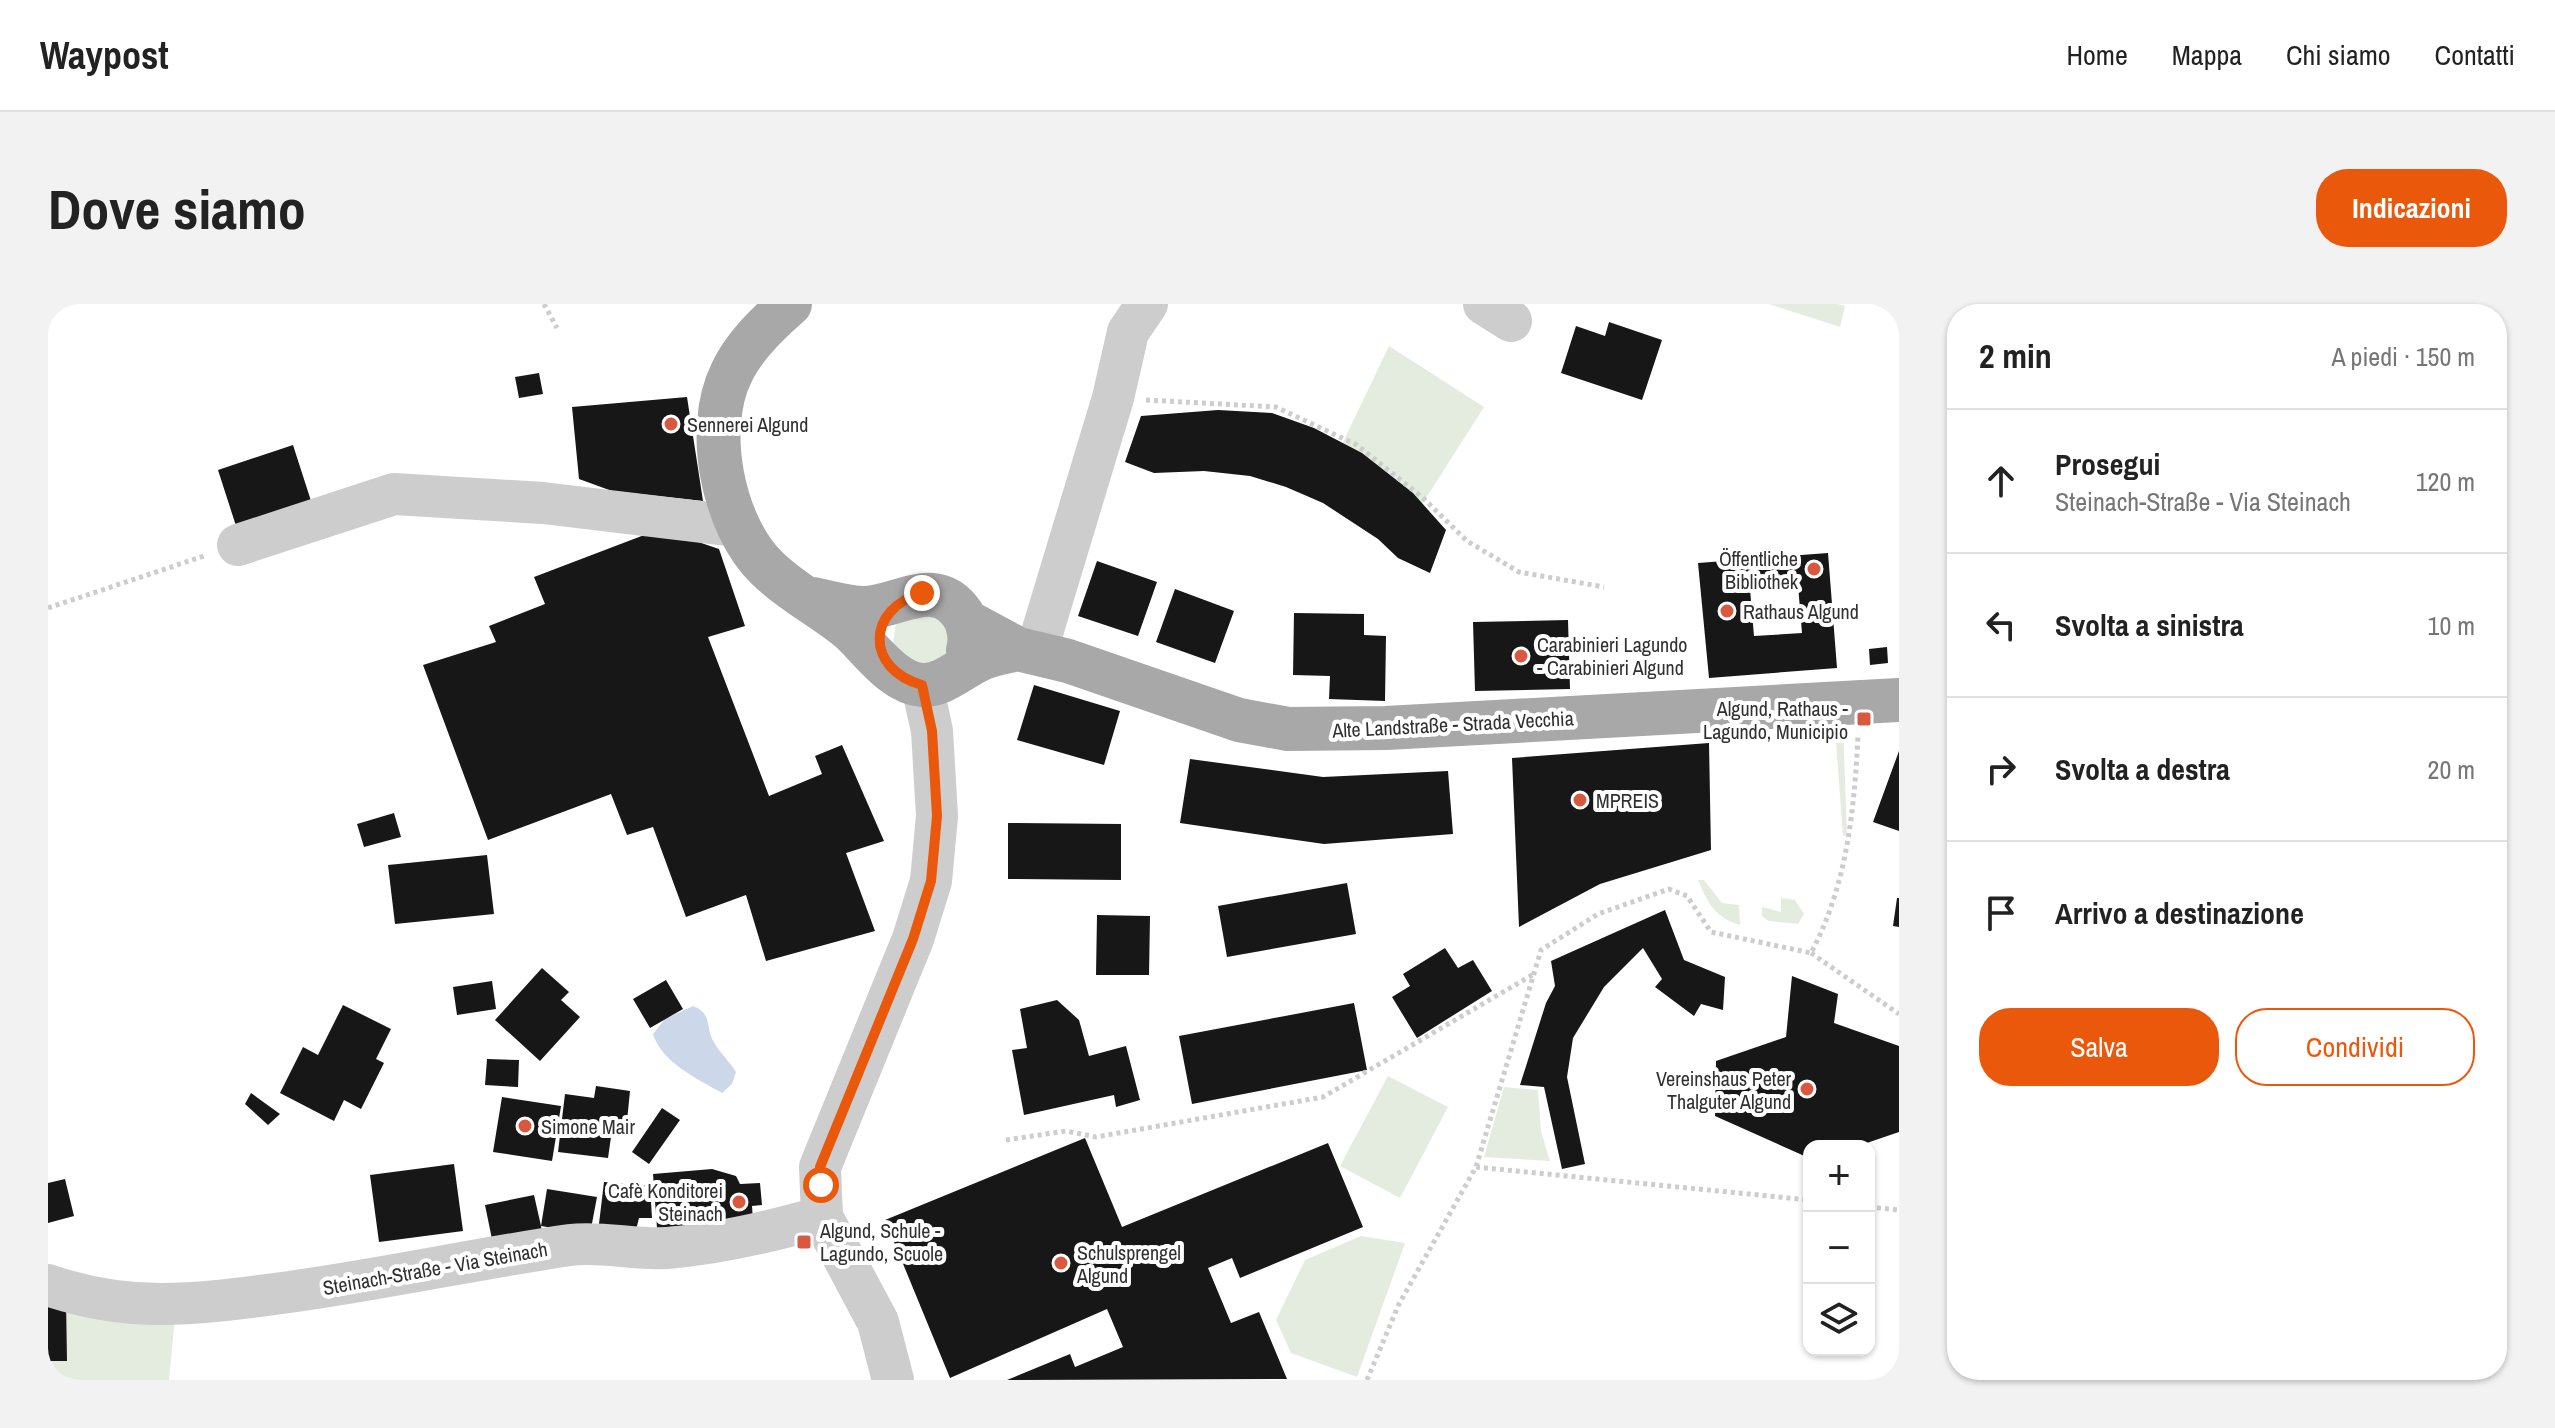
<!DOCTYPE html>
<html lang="it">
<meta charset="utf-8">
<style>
:root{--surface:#fff;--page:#f2f2f2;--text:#222;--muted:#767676;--line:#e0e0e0;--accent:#ea580c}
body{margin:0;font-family:"Archivo Narrow",sans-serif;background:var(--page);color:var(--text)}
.controls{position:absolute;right:24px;bottom:24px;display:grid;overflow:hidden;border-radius:16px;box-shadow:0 2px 6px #0004}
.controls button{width:72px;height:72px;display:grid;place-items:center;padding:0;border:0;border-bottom:2px solid var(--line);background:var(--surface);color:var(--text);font:40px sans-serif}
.stop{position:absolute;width:24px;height:24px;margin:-18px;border:6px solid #ea580c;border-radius:50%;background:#fff}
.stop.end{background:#ea580c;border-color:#fff;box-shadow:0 2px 8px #0008}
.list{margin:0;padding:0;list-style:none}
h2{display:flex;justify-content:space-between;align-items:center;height:104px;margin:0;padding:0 32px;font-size:34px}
h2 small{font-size:26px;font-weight:400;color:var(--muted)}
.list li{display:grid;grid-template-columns:52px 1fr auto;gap:24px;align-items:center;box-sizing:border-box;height:144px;padding:0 32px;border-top:2px solid var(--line)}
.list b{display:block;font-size:30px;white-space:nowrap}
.list p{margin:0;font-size:26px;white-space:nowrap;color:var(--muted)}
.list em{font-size:26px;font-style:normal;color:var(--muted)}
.actions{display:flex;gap:16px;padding:24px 32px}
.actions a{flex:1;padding:18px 0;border:2px solid var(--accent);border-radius:32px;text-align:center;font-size:28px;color:var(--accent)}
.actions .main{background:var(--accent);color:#fff}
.icon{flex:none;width:44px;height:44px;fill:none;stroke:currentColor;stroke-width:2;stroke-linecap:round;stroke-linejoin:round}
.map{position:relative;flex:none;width:1851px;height:1076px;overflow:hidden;border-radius:32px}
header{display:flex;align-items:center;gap:48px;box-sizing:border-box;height:112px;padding:0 40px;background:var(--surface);border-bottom:2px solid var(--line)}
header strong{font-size:38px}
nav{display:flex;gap:44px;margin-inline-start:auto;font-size:28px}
.intro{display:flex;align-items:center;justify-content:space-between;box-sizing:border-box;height:192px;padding:0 48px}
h1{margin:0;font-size:56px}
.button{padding:20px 36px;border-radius:32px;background:var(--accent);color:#fff;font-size:28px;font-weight:700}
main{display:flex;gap:48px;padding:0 48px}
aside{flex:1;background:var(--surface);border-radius:32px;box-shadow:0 2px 6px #0004}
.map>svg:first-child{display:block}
.green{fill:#e3ecdf}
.water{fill:#cdd7ea}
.building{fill:#171717;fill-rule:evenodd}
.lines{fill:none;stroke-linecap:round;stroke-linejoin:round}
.path{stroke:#cdcdcd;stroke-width:5;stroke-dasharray:4 4;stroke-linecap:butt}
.minor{stroke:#cdcdcd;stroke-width:42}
.major{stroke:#a8a8a8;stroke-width:44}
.route{stroke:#ea580c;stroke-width:10}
.poi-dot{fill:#d95940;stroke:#fff;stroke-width:3}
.labels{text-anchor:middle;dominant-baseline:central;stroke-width:8;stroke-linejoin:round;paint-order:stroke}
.poi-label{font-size:20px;fill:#303030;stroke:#fff;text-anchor:start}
.street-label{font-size:20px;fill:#303030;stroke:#fff}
</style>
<header>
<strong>Waypost</strong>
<nav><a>Home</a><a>Mappa</a><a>Chi siamo</a><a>Contatti</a></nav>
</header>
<div class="intro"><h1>Dove siamo</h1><a class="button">Indicazioni</a></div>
<main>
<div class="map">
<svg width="1851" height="1076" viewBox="0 0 1851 1076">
<rect width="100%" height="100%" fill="#fff"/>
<path class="green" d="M 1721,0 L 1790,0 L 1797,2 L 1792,23 Z
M 1341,42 L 1436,103 L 1373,202 L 1295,138 Z
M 892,305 L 907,348 L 872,367 L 845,339 L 848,319 Z
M 1795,422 L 1799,531 L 1795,532 L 1787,423 Z
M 1650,576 L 1656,576 L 1674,599 L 1691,601 L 1692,621 C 1667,613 1660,600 1650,576 Z
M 1733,594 L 1747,596 L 1756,610 L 1750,620 L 1721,617 L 1714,612 L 1714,603 L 1733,608 Z
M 1340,772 L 1400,803 L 1352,894 L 1292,862 Z
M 1456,783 L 1490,786 L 1493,827 L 1502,857 L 1436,853 Z
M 1313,932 L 1357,939 L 1309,1073 L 1243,1049 L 1228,1016 L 1257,956 Z
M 0,981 L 128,1002 L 121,1076 L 0,1076 Z"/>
<path class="water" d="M 645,702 C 666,710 656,724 667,740 C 673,750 682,758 688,768 L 684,780 L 674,789 C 650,775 614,759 605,730 L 617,715 Z"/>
<path class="building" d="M 1561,18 L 1614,36 L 1594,96 L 1513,69 L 1528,22 L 1557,32 Z
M 491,69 L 495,90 L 471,94 L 467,73 Z
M 639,93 L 655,197 L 564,187 L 531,175 L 524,103 Z
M 1170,106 L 1224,109 L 1266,124 L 1314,149 L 1365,189 L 1398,226 L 1382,269 L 1350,254 L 1330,235 L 1275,199 L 1238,183 L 1202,172 L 1156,167 L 1106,169 L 1077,158 L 1093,112 Z
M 245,141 L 264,200 L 189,225 L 170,166 Z
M 612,225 L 671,245 L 697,322 L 660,333 L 721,492 L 774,470 L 767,452 L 794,441 L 836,537 L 798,549 L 827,627 L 718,657 L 698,591 L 638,613 L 605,523 L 579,531 L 563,490 L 440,536 L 375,361 L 448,338 L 441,322 L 497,300 L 486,273 Z
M 1780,249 L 1789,364 L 1661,374 L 1650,259 ZM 1750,281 L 1754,329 L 1706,332 L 1702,285 Z
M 1049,257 L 1109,278 L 1090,332 L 1030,312 Z
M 1127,285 L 1186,307 L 1167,359 L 1108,338 Z
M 1246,309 L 1316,310 L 1316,331 L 1338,332 L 1337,397 L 1281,395 L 1282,372 L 1245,371 Z
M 1520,316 L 1522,385 L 1427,387 L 1425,318 Z
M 1839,343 L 1840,359 L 1822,361 L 1821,345 Z
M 986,381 L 1072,407 L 1056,461 L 969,436 Z
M 1661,439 L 1663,546 L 1552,580 L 1471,623 L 1464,454 Z
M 1851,447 L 1851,527 L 1825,518 Z
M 1142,455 L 1275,473 L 1400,467 L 1405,530 L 1276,540 L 1132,519 Z
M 346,509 L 353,533 L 316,543 L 309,520 Z
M 960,519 L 1073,520 L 1073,576 L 960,575 Z
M 439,551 L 446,610 L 347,620 L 340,561 Z
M 1299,579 L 1308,630 L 1179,653 L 1170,602 Z
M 1849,594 L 1851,594 L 1851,623 L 1845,622 Z
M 1617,606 L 1636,656 L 1677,673 L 1675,706 L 1653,700 L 1646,712 L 1607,683 L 1614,675 L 1595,644 L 1556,683 L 1525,734 L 1519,773 L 1537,860 L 1514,865 L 1496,783 L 1472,781 L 1498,699 L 1507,682 L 1503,657 Z
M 1049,611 L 1102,612 L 1101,671 L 1048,671 Z
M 1397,644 L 1410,664 L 1425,656 L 1444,687 L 1369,734 L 1344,693 L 1362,682 L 1355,670 Z
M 494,664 L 521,688 L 513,696 L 532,713 L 492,757 L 447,716 Z
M 1744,672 L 1790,690 L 1786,719 L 1851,742 L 1851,828 L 1810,842 L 1761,842 L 1761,854 L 1667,812 L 1668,757 L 1738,733 Z
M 618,676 L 635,705 L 602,724 L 585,695 Z
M 444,677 L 448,705 L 409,711 L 405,683 Z
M 1009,696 L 1031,716 L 1041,752 L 1078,742 L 1092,796 L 1068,803 L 1066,791 L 976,811 L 964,746 L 979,744 L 972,705 Z
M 1306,699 L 1319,766 L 1144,800 L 1131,732 Z
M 295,701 L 343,725 L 328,755 L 336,759 L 313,805 L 296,796 L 286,817 L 232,789 L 255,743 L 270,751 Z
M 439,755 L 471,756 L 470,783 L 437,781 Z
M 548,782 L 582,787 L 578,827 L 564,826 L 560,854 L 510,848 L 517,790 L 546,794 Z
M 203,789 L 232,810 L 220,821 L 197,800 Z
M 454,793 L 513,802 L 504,857 L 445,848 Z
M 614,804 L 632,816 L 601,860 L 584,848 Z
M 1037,834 L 1074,923 L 1280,839 L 1315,923 L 1192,974 L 1184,954 L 1160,964 L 1183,1019 L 1211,1008 L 1239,1075 L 959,1076 L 1022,1050 L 1027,1063 L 1075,1043 L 1059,1005 L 902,1074 L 837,916 Z
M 406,860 L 415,927 L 331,938 L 322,871 Z
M 664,865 L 688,872 L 692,880 L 712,879 L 714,901 L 704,902 L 705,916 L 609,924 L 605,870 Z
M 17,875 L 26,912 L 0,919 L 0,879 Z
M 556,878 L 602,882 L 604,914 L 591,914 L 586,934 L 550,928 Z
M 499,885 L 549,893 L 542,930 L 493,922 L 495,935 L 446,945 L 437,901 L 486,891 L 493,922 Z
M 18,996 L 19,1057 L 0,1057 L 0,997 Z"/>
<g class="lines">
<path class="path" d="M 496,0 L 509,24
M 1098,96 L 1228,103 L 1309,141 L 1375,194 L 1419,237 L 1471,268 L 1556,283
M 0,304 L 159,251
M 1763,649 L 1851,710
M 958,836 L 1018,827 L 1048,833 L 1275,793 L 1486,670
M 1428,863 L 1761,896
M 1821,903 L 1851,906
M 1319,1076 L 1351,1000 L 1428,863 L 1493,646 L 1550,610 L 1621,585 L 1639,592 L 1663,628 L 1763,649 C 1799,581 1806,508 1810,432"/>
<path class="minor" d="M 1436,0 L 1463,17
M 190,241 L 346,190 L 495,199 L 687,222
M 988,349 L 1065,94 L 1080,28 L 1099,0
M 0,981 C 84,1010 149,1000 234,989 C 331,976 426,955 522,941 C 553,937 587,946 619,944 C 670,940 725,927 774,913
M 845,1076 L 830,1018 L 774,913 L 772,863 L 865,635 L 883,577 L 889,512 L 884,427 L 874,381"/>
<path class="major" d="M 742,0 C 720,19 695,43 683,70 C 656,126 675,221 719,264 C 743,288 776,304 802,326 C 822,344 845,379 874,381 C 896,382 915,362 935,354 C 946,350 958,348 970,345
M 764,295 C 781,298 802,305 819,304 C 854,301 889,272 915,311 C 921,321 923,335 920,346
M 920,318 L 970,345 L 1020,357 L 1191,416 L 1240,425 L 1338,424 L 1851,396"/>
</g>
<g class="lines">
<path class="route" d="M 773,881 L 772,863 L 865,635 L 883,577 L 889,512 L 884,427 L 874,381 C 817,365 818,305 874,289"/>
</g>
<g class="poi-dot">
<circle cx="623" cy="120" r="8"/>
<circle cx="1766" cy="265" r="8"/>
<circle cx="1679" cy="307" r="8"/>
<circle cx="1473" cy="352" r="8"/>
<rect x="1808" y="407" width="16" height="16" rx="4"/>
<circle cx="1532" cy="496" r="8"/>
<circle cx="1759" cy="785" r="8"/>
<circle cx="477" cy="822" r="8"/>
<circle cx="691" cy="898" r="8"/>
<rect x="748" y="930" width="16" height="16" rx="4"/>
<circle cx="1013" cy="959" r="8"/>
</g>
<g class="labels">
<g class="poi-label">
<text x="639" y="120">Sennerei Algund</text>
<text x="1750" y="254" text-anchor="end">Öffentliche<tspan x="1750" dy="23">Bibliothek</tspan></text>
<text x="1695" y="307">Rathaus Algund</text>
<text x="1489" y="340">Carabinieri Lagundo<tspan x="1489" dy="23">- Carabinieri Algund</tspan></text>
<text x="1800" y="404" text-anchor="end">Algund, Rathaus -<tspan x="1800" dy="23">Lagundo, Municipio</tspan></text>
<text x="1548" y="496">MPREIS</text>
<text x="1743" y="774" text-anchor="end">Vereinshaus Peter<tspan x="1743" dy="23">Thalguter Algund</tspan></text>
<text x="493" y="822">Simone Mair</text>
<text x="675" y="886" text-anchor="end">Cafè Konditorei<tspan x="675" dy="23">Steinach</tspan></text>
<text x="772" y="926">Algund, Schule -<tspan x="772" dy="23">Lagundo, Scuole</tspan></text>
<text x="1029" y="948">Schulsprengel<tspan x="1029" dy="23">Algund</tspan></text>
</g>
<g class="street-label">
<text transform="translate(1405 420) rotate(-3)">Alte Landstraße - Strada Vecchia</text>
<text transform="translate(387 964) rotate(-10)">Steinach-Straße - Via Steinach</text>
</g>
</g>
</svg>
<div class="controls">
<button>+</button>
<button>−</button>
<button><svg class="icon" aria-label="layers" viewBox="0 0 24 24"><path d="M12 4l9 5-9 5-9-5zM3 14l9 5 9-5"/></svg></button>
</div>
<div class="stop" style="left:773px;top:881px"></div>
<div class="stop end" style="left:874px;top:289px"></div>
</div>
<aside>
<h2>2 min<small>A piedi · 150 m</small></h2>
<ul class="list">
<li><svg class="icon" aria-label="ahead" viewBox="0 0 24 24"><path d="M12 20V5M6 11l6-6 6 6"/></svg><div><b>Prosegui</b><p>Steinach-Straße - Via Steinach</p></div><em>120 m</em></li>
<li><svg class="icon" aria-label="left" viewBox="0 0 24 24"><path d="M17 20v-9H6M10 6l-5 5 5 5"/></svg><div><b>Svolta a sinistra</b></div><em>10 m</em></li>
<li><svg class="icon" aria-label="right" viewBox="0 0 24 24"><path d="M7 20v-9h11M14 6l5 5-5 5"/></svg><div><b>Svolta a destra</b></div><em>20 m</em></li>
<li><svg class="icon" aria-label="arrive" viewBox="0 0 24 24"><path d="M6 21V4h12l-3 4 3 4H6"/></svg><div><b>Arrivo a destinazione</b></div></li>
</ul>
<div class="actions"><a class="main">Salva</a><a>Condividi</a></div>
</aside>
</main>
